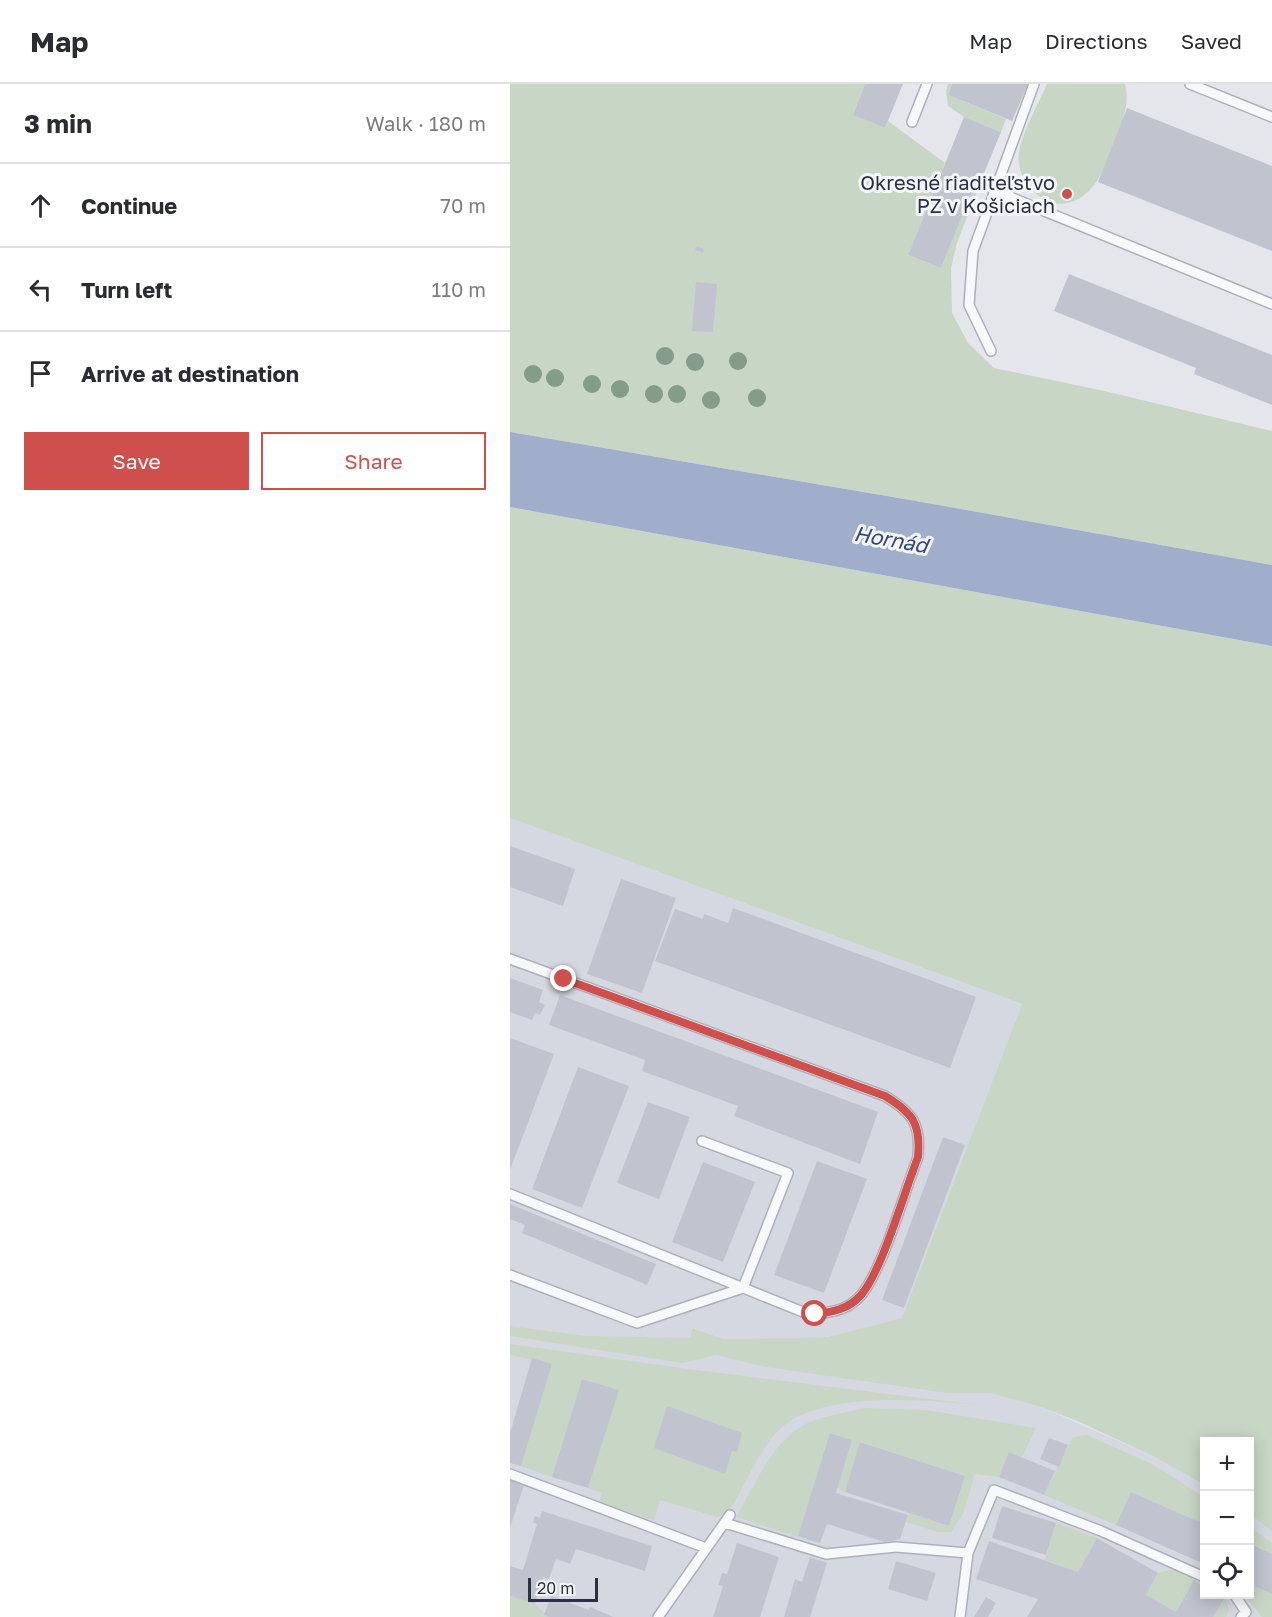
<!DOCTYPE html>
<meta charset="utf-8">
<style>
:root{--surface:#fff;--page:#f2f2f3;--text:#2b2b33;--muted:#7c7c81;--line:#e1e1e2;--accent:#ce4f4c}
body{margin:0;font-family:"Golos Text",sans-serif;background:var(--page);color:var(--text)}
.controls{position:absolute;right:18px;bottom:18px;display:grid;overflow:hidden;border-radius:0px;box-shadow:0 3px 15px #0003}
.controls button{width:54px;height:54px;display:grid;place-items:center;padding:0;border:0;border-bottom:2px solid var(--line);background:var(--surface);color:var(--text);font:30px sans-serif}
.scale{position:absolute;left:18px;bottom:15px;width:70px;box-sizing:border-box;padding-left:6px;border:3px solid #2c3044;border-top:0;font-size:16px;line-height:21px;white-space:nowrap;color:#2c3044;-webkit-text-stroke:4px #f4f5f9;paint-order:stroke}
.stop{position:absolute;width:18px;height:18px;margin:-14px;border:4px solid #ce4f4c;border-radius:50%;background:#fff}
.stop.end{background:#ce4f4c;border-color:#fff;box-shadow:0 2px 6px #0008}
.list{margin:0;padding:0;list-style:none}
h2{display:flex;justify-content:space-between;align-items:center;height:78px;margin:0;padding:0 24px;font-size:26px}
h2 small{font-size:20px;font-weight:400;color:var(--muted)}
.list li{display:grid;grid-template-columns:39px 1fr auto;gap:18px;align-items:center;box-sizing:border-box;height:84px;padding:0 24px;border-top:2px solid var(--line)}
.list b{display:block;font-size:22px;white-space:nowrap}
.list em{font-size:20px;font-style:normal;color:var(--muted)}
.actions{display:flex;gap:12px;padding:18px 24px}
.actions a{flex:1;padding:14px 0;border:2px solid var(--accent);border-radius:0px;text-align:center;font-size:21px;color:var(--accent)}
.actions .main{background:var(--accent);color:#fff}
.icon{flex:none;width:33px;height:33px;fill:none;stroke:currentColor;stroke-width:2;stroke-linecap:round;stroke-linejoin:round}
.map{position:relative;flex:none;width:762px;height:1533px;overflow:hidden}
header{display:flex;align-items:center;gap:36px;box-sizing:border-box;height:84px;padding:0 30px;background:var(--surface);border-bottom:2px solid var(--line)}
header strong{font-size:28px}
nav{display:flex;gap:33px;margin-inline-start:auto;font-size:21px}
main{display:flex}
aside{flex:1;background:var(--surface)}
.map>svg:first-child{display:block}
.built{fill:#d6d8e1}
.green{fill:#c7d6c5}
.water{fill:#a0aecb}
.building{fill:#c1c4cf}
.lines{fill:none;stroke-linecap:round;stroke-linejoin:round}
.lane-casing{stroke:#adafba;stroke-width:12}
.lane{stroke:#f7f8fa;stroke-width:9}
.tree{fill:#869c8a}
.route{stroke:#ce4f4c;stroke-width:8}
.poi-dot{fill:#ce4f4c;stroke:#f4f5f9;stroke-width:2}
.labels{text-anchor:middle;dominant-baseline:central;stroke-width:6;stroke-linejoin:round;paint-order:stroke}
.poi-label{font-size:20px;fill:#2c3044;stroke:#f4f5f9;text-anchor:end}
.water-label{font-size:21px;font-style:italic;fill:#364878;stroke:#f4f5f9}
</style>
<header>
<strong>Map</strong>
<nav><a>Map</a><a>Directions</a><a>Saved</a></nav>
</header>
<main>
<aside>
<h2>3 min<small>Walk · 180 m</small></h2>
<ul class="list">
<li><svg class="icon" aria-label="ahead" viewBox="0 0 24 24"><path d="M12 20V5M6 11l6-6 6 6"/></svg><div><b>Continue</b></div><em>70 m</em></li>
<li><svg class="icon" aria-label="left" viewBox="0 0 24 24"><path d="M17 20v-9H6M10 6l-5 5 5 5"/></svg><div><b>Turn left</b></div><em>110 m</em></li>
<li><svg class="icon" aria-label="arrive" viewBox="0 0 24 24"><path d="M6 21V4h12l-3 4 3 4H6"/></svg><div><b>Arrive at destination</b></div></li>
</ul>
<div class="actions"><a class="main">Save</a><a>Share</a></div>
</aside>
<div class="map">
<svg width="762" height="1533" viewBox="0 0 762 1533">
<rect width="100%" height="100%" fill="#e4e6ec"/>
<path class="built" d="M 0,734 L 512,920 L 393,1234 L 317,1253 L 214,1255 L 184,1244 L 180,1254 L 352,1297 L 436,1309 L 480,1309 L 534,1324 L 647,1374 L 694,1401 L 694,1510 L 740,1510 L 740,1430 L 762,1448 L 762,1533 L 0,1533 Z"/>
<path class="green" d="M 0,0 L 355,0 L 343,31 L 375,44 L 378,37 L 435,79 L 398,171 L 431,184 L 468,93 L 472,94 L 447,159 L 441,184 L 442,229 L 458,259 L 484,284 L 594,307 L 762,347 L 762,481 L 406,417 L 0,348 Z
M 438,0 L 442,0 L 438,11 L 496,35 L 491,48 L 454,33 L 438,22 L 436,7 Z
M 537,0 L 615,0 C 620,20 613,35 606,53 C 597,76 591,102 568,115 C 539,132 504,98 509,68 C 513,46 528,21 537,0 Z
M 0,423 L 762,562 L 762,1448 L 740,1430 L 740,1358 L 694,1358 L 694,1401 L 647,1374 L 567,1337 L 534,1324 L 480,1309 L 436,1309 L 352,1297 L 256,1283 L 207,1271 L 172,1279 L 0,1252 L 0,1242 L 76,1252 L 180,1254 L 183,1244 L 214,1255 L 317,1253 L 392,1234 L 512,920 L 0,734 Z
M 0,1260 L 186,1286 L 468,1321 C 415,1316 306,1305 267,1348 C 248,1369 236,1398 222,1423 L 214,1431 L 207,1433 L 150,1416 L 144,1436 L 89,1419 L 92,1409 L 78,1404 L 108,1306 L 72,1295 L 42,1393 L 11,1382 L 42,1280 L 0,1271 Z
M 355,1324 L 416,1326 L 526,1344 L 512,1373 L 499,1368 L 489,1393 L 465,1390 L 453,1430 L 441,1448 L 428,1448 L 396,1438 L 399,1429 L 439,1442 L 455,1392 L 351,1358 L 335,1408 L 327,1405 L 342,1356 L 321,1349 L 288,1451 L 313,1461 L 226,1433 C 244,1403 261,1360 292,1342 C 309,1332 335,1329 355,1324 Z
M 577,1351 L 644,1381 L 694,1413 L 694,1440 L 621,1408 L 606,1441 L 534,1411 L 563,1353 Z
M 546,1439 L 587,1454 L 568,1488 L 535,1476 Z
M 740,1443 L 762,1459 L 762,1470 L 740,1460 Z
M 660,1486 L 670,1487 L 684,1496 L 666,1528 L 636,1511 L 648,1489 Z
M 740,1500 L 762,1510 L 762,1533 L 752,1533 L 734,1511 L 740,1510 Z
M 0,1512 L 25,1520 L 39,1533 L 0,1533 Z
M 715,1513 L 719,1526 L 716,1533 L 703,1533 Z"/>
<path class="water" d="M 0,348 L 406,417 L 762,481 L 762,562 L 0,423 Z"/>
<path class="building" d="M 355,0 L 393,0 L 375,44 L 343,31 Z
M 442,0 L 518,0 L 502,37 L 438,11 Z
M 617,24 L 762,82 L 762,167 L 588,98 Z
M 454,33 L 491,48 L 472,94 L 468,93 L 431,184 L 398,171 Z
M 187,162 L 194,165 L 193,169 L 185,166 Z
M 559,190 L 762,271 L 762,321 L 684,290 L 686,284 L 544,227 Z
M 186,198 L 207,200 L 203,248 L 182,247 Z
M 0,762 L 65,785 L 53,822 L 0,803 Z
M 111,795 L 166,814 L 132,909 L 77,890 Z
M 223,824 L 466,913 L 440,984 L 145,877 L 165,825 L 193,835 L 194,830 L 218,839 Z
M 0,894 L 33,906 L 29,918 L 35,921 L 30,931 L 25,929 L 22,936 L 0,928 Z
M 50,911 L 368,1028 L 350,1080 L 224,1032 L 228,1022 L 132,987 L 135,976 L 39,941 Z
M 0,954 L 44,970 L 0,1086 Z
M 68,983 L 119,1002 L 72,1124 L 22,1105 Z
M 138,1018 L 180,1033 L 149,1115 L 107,1099 Z
M 433,1053 L 455,1061 L 394,1224 L 372,1216 Z
M 307,1077 L 357,1095 L 314,1209 L 264,1191 Z
M 193,1078 L 245,1098 L 213,1178 L 162,1158 Z
M 0,1120 L 146,1180 L 137,1201 L 12,1149 L 15,1141 L 0,1135 Z
M 22,1274 L 42,1280 L 11,1382 L 0,1379 L 0,1349 Z
M 72,1295 L 109,1306 L 78,1404 L 42,1393 Z
M 157,1322 L 232,1349 L 227,1368 L 222,1367 L 215,1390 L 144,1364 Z
M 320,1349 L 342,1356 L 326,1409 L 398,1431 L 390,1455 L 375,1458 L 317,1440 L 310,1459 L 288,1452 Z
M 539,1354 L 558,1361 L 549,1383 L 530,1375 Z
M 350,1358 L 455,1392 L 439,1442 L 335,1408 Z
M 499,1368 L 545,1387 L 534,1411 L 489,1393 Z
M 0,1396 L 14,1401 L 0,1444 Z
M 621,1408 L 694,1440 L 694,1480 L 606,1441 Z
M 492,1422 L 546,1439 L 536,1471 L 482,1454 Z
M 32,1427 L 142,1462 L 135,1487 L 66,1465 L 60,1480 L 46,1475 L 39,1495 L 33,1493 L 25,1520 L 0,1512 L 0,1482 L 13,1486 L 27,1440 L 23,1438 L 25,1432 L 30,1434 Z
M 587,1454 L 648,1489 L 636,1511 L 666,1528 L 684,1496 L 694,1502 L 694,1510 L 709,1510 L 715,1513 L 703,1533 L 517,1533 L 528,1515 L 466,1495 L 479,1457 L 568,1488 Z
M 227,1459 L 269,1473 L 250,1533 L 203,1533 L 213,1502 L 208,1501 L 212,1489 L 217,1490 Z
M 740,1460 L 762,1470 L 762,1510 L 740,1500 Z
M 300,1473 L 317,1479 L 300,1533 L 274,1533 L 285,1495 L 292,1498 Z
M 386,1477 L 426,1489 L 417,1517 L 378,1505 Z
M 41,1512 L 79,1526 L 80,1523 L 103,1533 L 39,1533 L 34,1531 Z
M 476,1513 L 486,1519 L 478,1533 L 464,1533 Z"/>
<g class="lines">
<g class="lane-casing">
<path id="lane" d="M 680,0 L 762,33
M 402,38 L 417,0
M 483,106 L 762,220
M 481,267 L 459,221 L 463,167 L 524,0
M 0,875 L 375,1012 C 403,1029 411,1040 408,1073 C 394,1109 374,1182 352,1210 C 338,1228 314,1231 293,1228 L 0,1110
M 0,1191 L 127,1239 L 233,1204 L 278,1089 L 192,1057
M 0,1390 L 196,1464
M 215,1439 L 316,1470 L 386,1463 L 458,1469 L 450,1533
M 458,1469 L 484,1406 L 591,1447 L 694,1493
M 724,1510 L 736,1528 L 731,1533
M 148,1533 L 220,1431"/>
</g>
<use href="#lane" class="lane"/>
</g>
<g class="tree">
<circle cx="155" cy="272" r="9"/>
<circle cx="228" cy="277" r="9"/>
<circle cx="185" cy="278" r="9"/>
<circle cx="23" cy="290" r="9"/>
<circle cx="45" cy="294" r="9"/>
<circle cx="82" cy="300" r="9"/>
<circle cx="110" cy="305" r="9"/>
<circle cx="144" cy="310" r="9"/>
<circle cx="167" cy="310" r="9"/>
<circle cx="247" cy="314" r="9"/>
<circle cx="201" cy="316" r="9"/>
</g>
<g class="lines">
<path class="route" d="M 54,895 L 375,1012 C 403,1029 411,1040 408,1073 C 395,1106 372,1187 351,1211 C 339,1225 323,1228 305,1230"/>
</g>
<circle class="poi-dot" cx="557" cy="110" r="6"/>
<g class="labels">
<g class="poi-label">
<text x="545" y="98">Okresné riaditeľstvo<tspan x="545" dy="23">PZ v Košiciach</tspan></text>
</g>
<g class="water-label">
<text transform="translate(381 455) rotate(10)">Hornád</text>
</g>
</g>
</svg>
<div class="controls">
<button>+</button>
<button>−</button>
<button><svg class="icon" aria-label="locate" viewBox="0 0 24 24"><circle cx="12" cy="12" r="6"/><path d="M12 2v4M12 18v4M2 12h4M18 12h4"/></svg></button>
</div>
<div class="scale">20 m</div>
<div class="stop" style="left:305px;top:1230px"></div>
<div class="stop end" style="left:54px;top:895px"></div>
</div>
</main>
